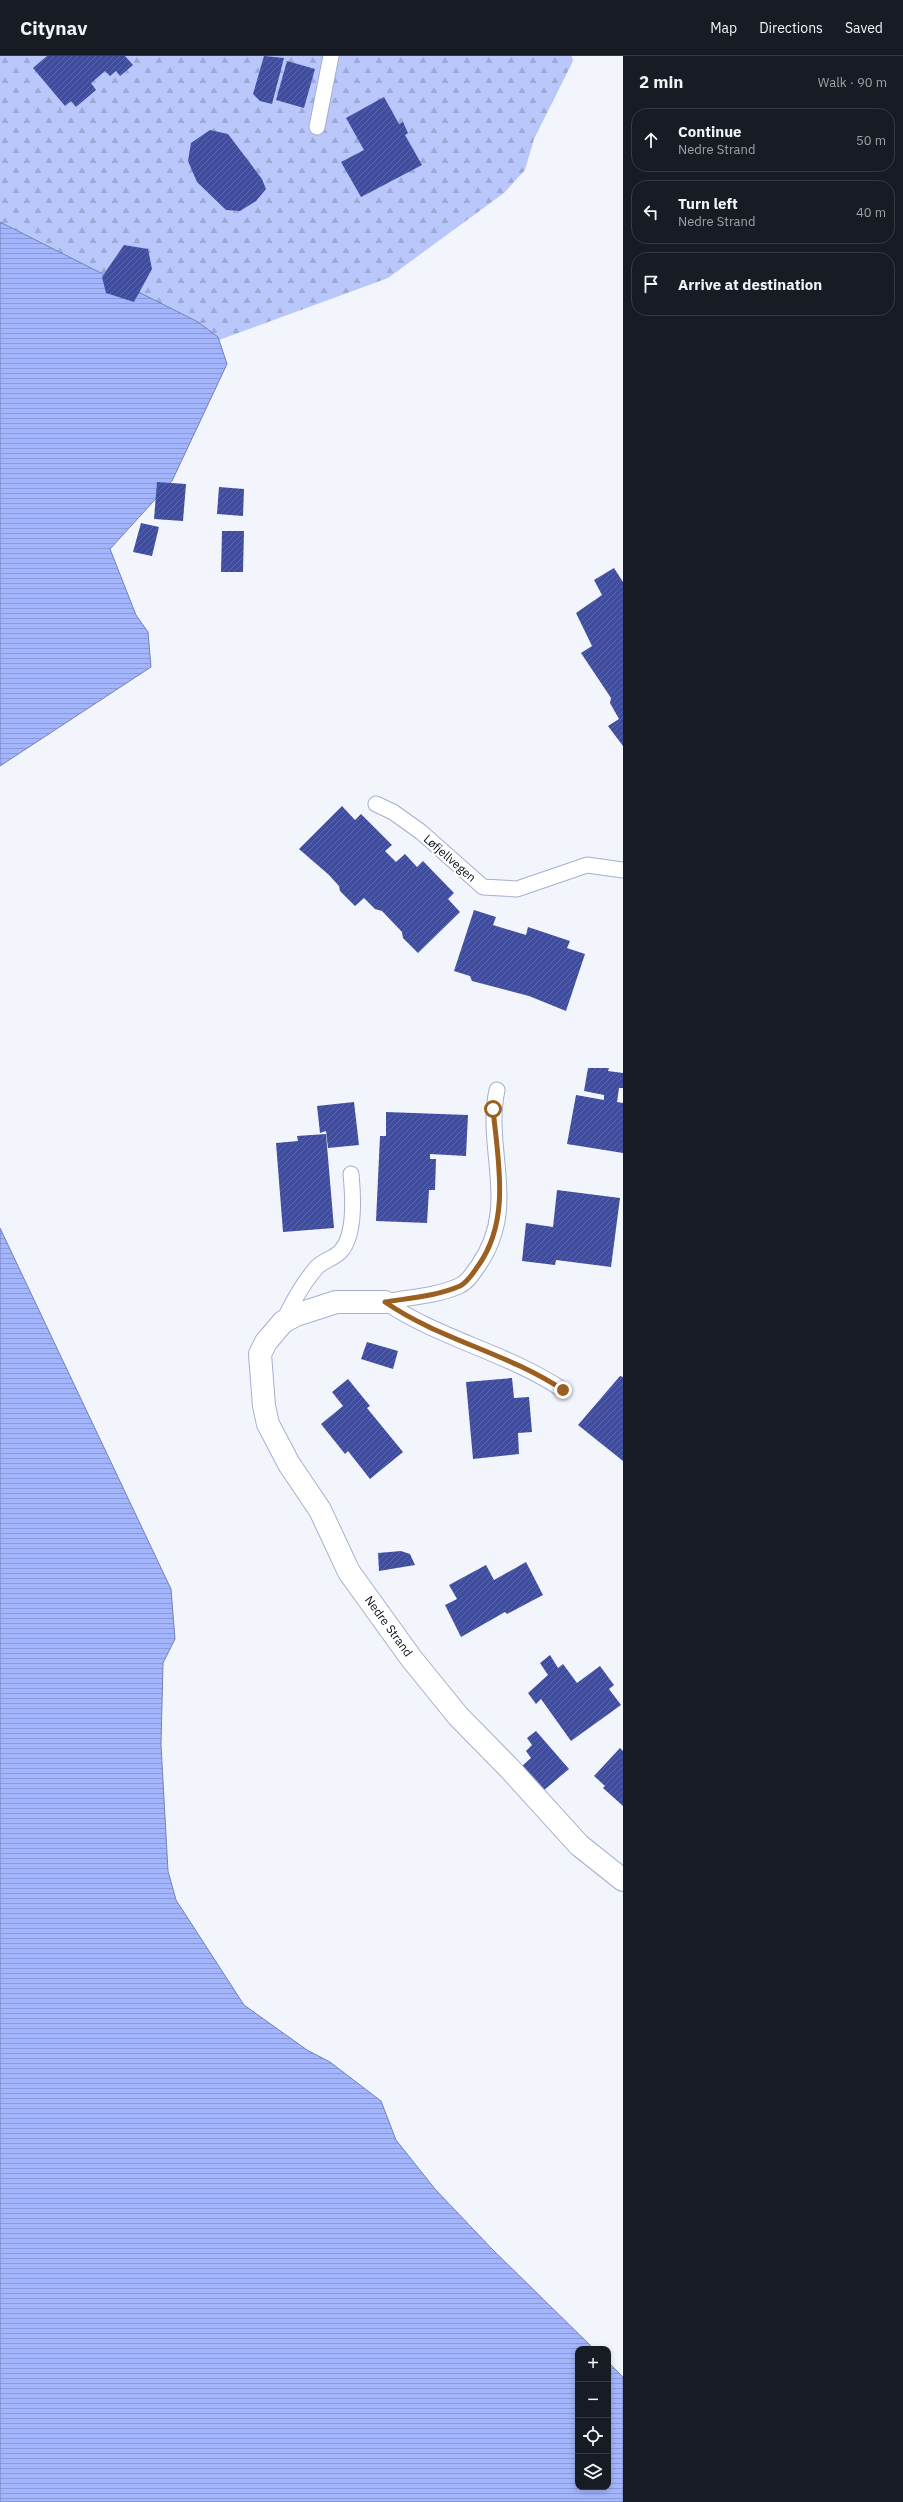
<!DOCTYPE html>
<meta charset="utf-8">
<style>
:root{--surface:#171b24;--page:#242831;--text:#f1f3f6;--muted:#9ea1a6;--line:#363941}
body{margin:0;font-family:"IBM Plex Sans",sans-serif;background:var(--page);color:var(--text)}
.controls{position:absolute;right:12px;bottom:12px;display:grid;overflow:hidden;border-radius:8px;box-shadow:0 2px 6px #0003}
.controls button{width:36px;height:36px;display:grid;place-items:center;padding:0;border:0;border-bottom:1px solid var(--line);background:var(--surface);color:var(--text);font:20px sans-serif}
.stop{position:absolute;width:12px;height:12px;margin:-9px;border:3px solid #9b5f21;border-radius:50%;background:#fff}
.stop.end{background:#9b5f21;border-color:#fff;box-shadow:0 1px 4px #0008}
.list{margin:0;padding:0;list-style:none}
h2{display:flex;justify-content:space-between;align-items:center;height:52px;margin:0;padding:0 16px;font-size:17px}
h2 small{font-size:13px;font-weight:400;color:var(--muted)}
.list li{display:grid;grid-template-columns:26px 1fr auto;gap:12px;align-items:center;box-sizing:border-box;height:64px;margin:0 8px 8px;padding:0 8px;border:1px solid var(--line);border-radius:16px}
.list b{display:block;font-size:15px;white-space:nowrap}
.list p{margin:0;font-size:13px;white-space:nowrap;color:var(--muted)}
.list em{font-size:13px;font-style:normal;color:var(--muted)}
.icon{flex:none;width:22px;height:22px;fill:none;stroke:currentColor;stroke-width:2;stroke-linecap:round;stroke-linejoin:round}
.map{position:relative;flex:none;width:623px;height:2446px;overflow:hidden}
header{display:flex;align-items:center;gap:24px;box-sizing:border-box;height:56px;padding:0 20px;background:var(--surface);border-bottom:1px solid var(--line)}
header strong{font-size:19px}
nav{display:flex;gap:22px;margin-inline-start:auto;font-size:14px}
main{display:flex}
aside{flex:1;background:var(--surface)}
.map>svg:first-child{display:block}
.forest{fill:url(#forest-firs)}
.water{fill:url(#water-rules);stroke:#7482b7}
.building{fill:url(#building-hatch)}
.lines{fill:none;stroke-linecap:round;stroke-linejoin:round}
.lane-casing{stroke:#a5afd0;stroke-width:17}
.street-casing{stroke:#a5afd0;stroke-width:24}
.lane{stroke:#fff;stroke-width:15}
.street{stroke:#fff;stroke-width:22}
.route{stroke:#9b5f21;stroke-width:5}
.labels{text-anchor:middle;dominant-baseline:central;stroke-width:4;stroke-linejoin:round;paint-order:stroke}
.street-label{font-size:12px;fill:#080b16;stroke:#fff}
</style>
<header>
<strong>Citynav</strong>
<nav><a>Map</a><a>Directions</a><a>Saved</a></nav>
</header>
<main>
<div class="map">
<svg width="623" height="2446" viewBox="0 0 623 2446">
<defs>
<pattern id="forest-firs" width="22" height="20" patternUnits="userSpaceOnUse"><rect width="22" height="20" fill="#b9c7fb"/><path d="M5 1l3.5 6h-7zM16 11l3.5 6h-7z" fill="#9eaad6"/></pattern>
<pattern id="water-rules" width="6" height="5" patternUnits="userSpaceOnUse"><rect width="6" height="5" fill="#a3b5fc"/><path d="M0 2.5h6" fill="none" stroke="#8b9ad7"/></pattern>
<pattern id="building-hatch" width="6" height="6" patternUnits="userSpaceOnUse"><rect width="6" height="6" fill="#3f4d9c"/><path d="M-1 1l2-2M0 6l6-6M5 7l2-2" fill="none" stroke="#5c67a3"/></pattern>
</defs>
<rect width="100%" height="100%" fill="#f3f5fc"/>
<path class="forest" d="M 0,0 L 572,0 L 573,5 L 534,83 L 525,114 L 504,137 L 388,222 L 219,284 L 198,266 L 0,166 Z"/>
<path class="water" d="M 0,166 L 198,266 L 218,281 L 227,308 L 172,425 L 110,493 L 136,559 L 148,576 L 151,611 L 0,710 Z
M 0,1172 L 171,1533 L 175,1583 L 163,1607 L 161,1689 L 168,1815 L 176,1844 L 244,1949 L 307,1994 L 330,2006 L 381,2045 L 396,2084 L 435,2133 L 492,2193 L 594,2293 L 578,2293 L 578,2431 L 608,2431 L 608,2306 L 623,2321 L 623,2446 L 0,2446 Z"/>
<path class="building" d="M 47,0 L 125,0 L 133,9 L 120,20 L 116,15 L 110,20 L 105,15 L 91,27 L 96,34 L 76,51 L 71,45 L 65,50 L 33,12 Z
M 264,0 L 284,2 L 272,48 L 260,45 L 253,38 Z
M 287,5 L 315,13 L 304,52 L 276,44 Z
M 384,41 L 399,68 L 403,66 L 408,77 L 405,79 L 422,109 L 361,141 L 341,106 L 364,94 L 346,62 Z
M 210,74 L 228,78 L 262,123 L 266,133 L 256,145 L 240,155 L 226,154 L 197,126 L 188,105 L 191,87 Z
M 124,189 L 148,193 L 152,213 L 134,246 L 106,237 L 102,221 Z
M 157,426 L 186,428 L 183,465 L 154,463 Z
M 219,431 L 244,433 L 243,460 L 217,458 Z
M 141,467 L 159,471 L 152,500 L 133,496 Z
M 222,475 L 244,475 L 243,516 L 221,516 Z
M 614,512 L 623,526 L 623,690 L 608,670 L 619,663 L 610,647 L 611,642 L 581,597 L 592,590 L 576,557 L 602,539 L 594,524 Z
M 342,750 L 355,764 L 361,758 L 392,789 L 385,795 L 396,806 L 405,798 L 417,811 L 423,805 L 454,837 L 448,843 L 460,856 L 418,897 L 403,882 L 402,876 L 382,855 L 375,853 L 364,842 L 355,850 L 340,835 L 339,830 L 329,819 L 299,793 Z
M 474,854 L 496,861 L 493,869 L 526,879 L 528,871 L 570,885 L 567,892 L 585,898 L 566,955 L 529,940 L 472,925 L 470,920 L 454,915 Z
M 588,1012 L 609,1012 L 608,1015 L 623,1017 L 623,1032 L 619,1032 L 617,1046 L 623,1047 L 623,1097 L 567,1088 L 576,1039 L 604,1044 L 604,1039 L 584,1035 Z
M 354,1046 L 359,1089 L 328,1092 L 326,1075 L 320,1077 L 317,1050 Z
M 386,1056 L 468,1059 L 466,1100 L 430,1098 L 430,1103 L 436,1103 L 435,1134 L 429,1134 L 427,1167 L 376,1165 L 380,1080 L 386,1080 Z
M 326,1078 L 334,1172 L 283,1176 L 276,1087 L 298,1085 L 297,1080 Z
M 557,1134 L 620,1142 L 611,1211 L 556,1204 L 555,1209 L 522,1205 L 526,1167 L 553,1171 Z
M 367,1286 L 398,1295 L 393,1313 L 361,1303 Z
M 620,1320 L 623,1321 L 623,1405 L 578,1369 Z
M 512,1322 L 514,1342 L 529,1341 L 532,1376 L 518,1377 L 519,1398 L 473,1403 L 466,1326 Z
M 348,1323 L 370,1350 L 367,1352 L 403,1396 L 370,1423 L 348,1395 L 345,1398 L 321,1368 L 343,1350 L 332,1336 Z
M 401,1495 L 410,1498 L 415,1509 L 379,1515 L 378,1497 Z
M 526,1506 L 543,1539 L 507,1558 L 505,1556 L 461,1581 L 445,1549 L 457,1543 L 449,1529 L 486,1509 L 494,1524 Z
M 550,1599 L 558,1612 L 563,1608 L 577,1627 L 600,1610 L 614,1629 L 609,1633 L 621,1649 L 571,1685 L 541,1643 L 536,1648 L 528,1637 L 548,1619 L 540,1607 Z
M 536,1675 L 569,1713 L 543,1735 L 522,1710 L 531,1702 L 526,1695 L 532,1689 L 527,1682 Z
M 620,1692 L 623,1695 L 623,1750 L 603,1732 L 605,1730 L 594,1720 Z"/>
<g class="lines">
<g class="lane-casing">
<path id="lane" d="M 317,71 L 331,0
M 376,748 L 393,756 L 421,776 L 483,831 L 517,833 L 587,809 L 623,814
M 385,1246 C 410,1241 436,1240 459,1230 C 468,1226 473,1217 478,1210 C 520,1150 484,1095 497,1034
M 385,1246 C 440,1283 508,1297 563,1334
M 283,1266 C 292,1247 302,1228 317,1211 C 323,1205 334,1202 340,1196 C 356,1180 353,1138 351,1118"/>
</g>
<g class="street-casing">
<path id="street" d="M 385,1246 L 336,1246 L 296,1259 L 283,1266 L 266,1286 L 260,1298 L 264,1350 L 268,1368 L 289,1408 L 320,1454 L 349,1516 L 411,1602 L 458,1660 L 510,1713 L 579,1789 L 623,1824"/>
</g>
<use href="#lane" class="lane"/>
<use href="#street" class="street"/>
</g>
<g class="lines">
<path class="route" d="M 493,1053 C 498,1105 511,1164 478,1210 C 473,1217 468,1226 460,1230 C 437,1240 410,1242 385,1246 C 440,1284 508,1297 563,1334"/>
</g>
<g class="labels">
<g class="street-label">
<text transform="translate(450 802) rotate(41)">Løfjellvegen</text>
<text transform="translate(389 1570) rotate(54)">Nedre Strand</text>
</g>
</g>
</svg>
<div class="controls">
<button>+</button>
<button>−</button>
<button><svg class="icon" aria-label="locate" viewBox="0 0 24 24"><circle cx="12" cy="12" r="6"/><path d="M12 2v4M12 18v4M2 12h4M18 12h4"/></svg></button>
<button><svg class="icon" aria-label="layers" viewBox="0 0 24 24"><path d="M12 4l9 5-9 5-9-5zM3 14l9 5 9-5"/></svg></button>
</div>
<div class="stop" style="left:493px;top:1053px"></div>
<div class="stop end" style="left:563px;top:1334px"></div>
</div>
<aside>
<h2>2 min<small>Walk · 90 m</small></h2>
<ul class="list">
<li><svg class="icon" aria-label="ahead" viewBox="0 0 24 24"><path d="M12 20V5M6 11l6-6 6 6"/></svg><div><b>Continue</b><p>Nedre Strand</p></div><em>50 m</em></li>
<li><svg class="icon" aria-label="left" viewBox="0 0 24 24"><path d="M17 20v-9H6M10 6l-5 5 5 5"/></svg><div><b>Turn left</b><p>Nedre Strand</p></div><em>40 m</em></li>
<li><svg class="icon" aria-label="arrive" viewBox="0 0 24 24"><path d="M6 21V4h12l-3 4 3 4H6"/></svg><div><b>Arrive at destination</b></div></li>
</ul>
</aside>
</main>
